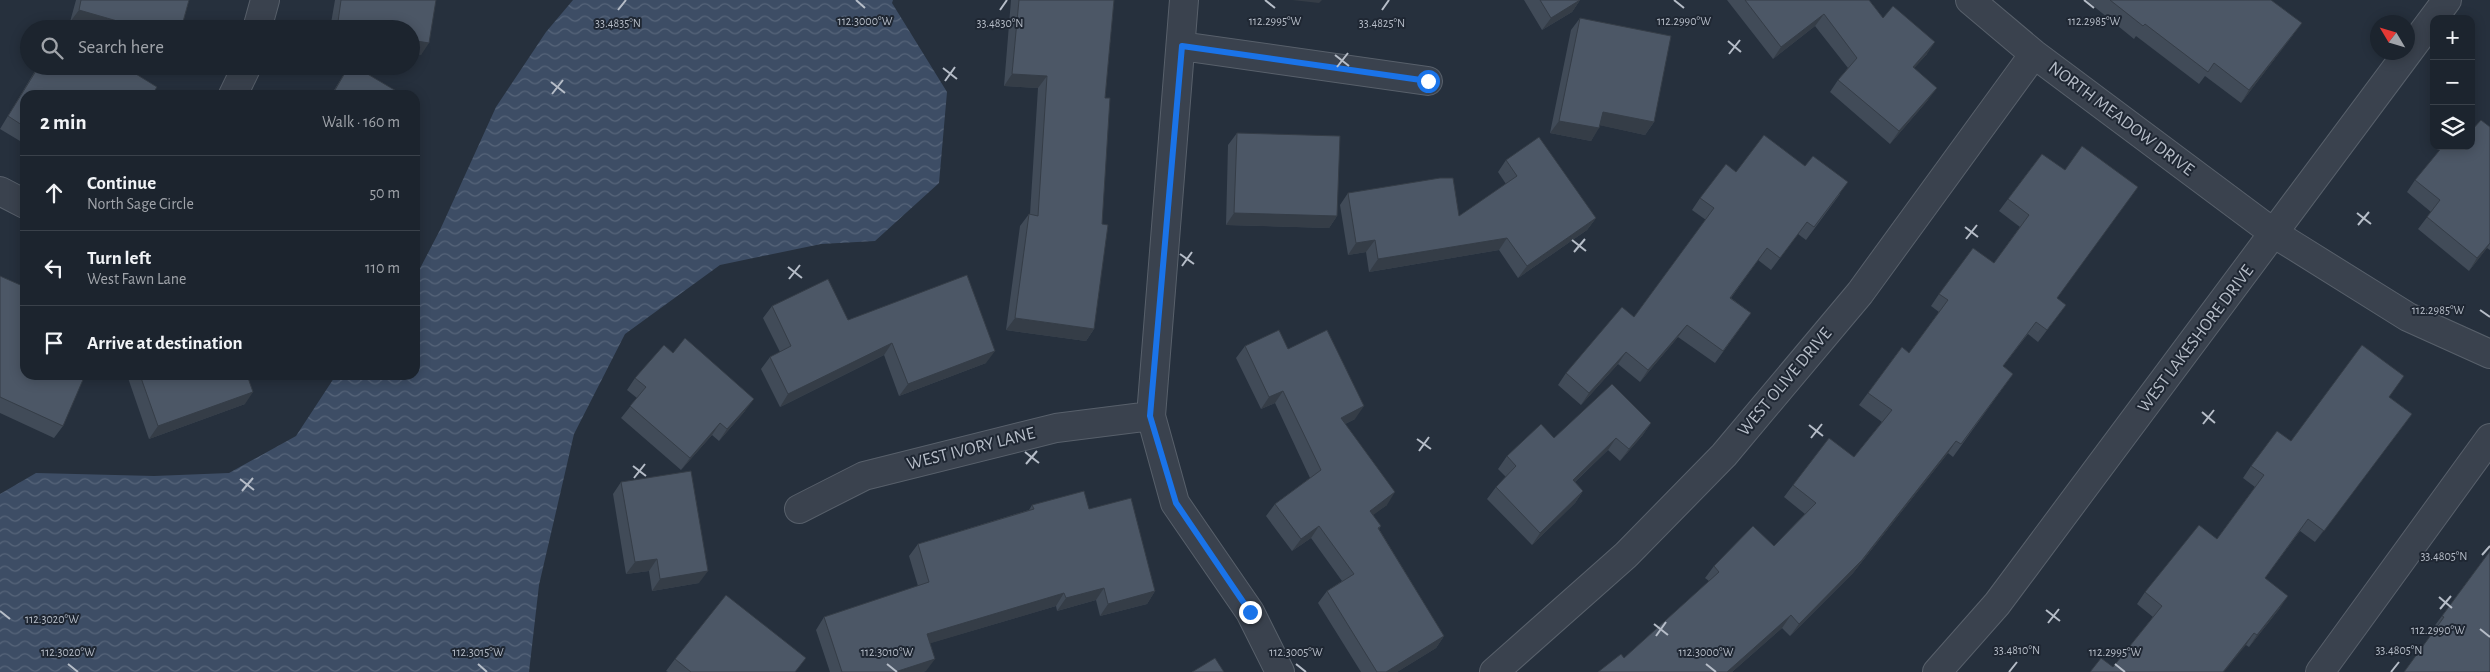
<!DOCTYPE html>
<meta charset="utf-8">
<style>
:root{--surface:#1c242e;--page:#29303a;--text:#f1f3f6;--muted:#a0a4aa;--line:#3a414a}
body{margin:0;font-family:"Alegreya Sans",sans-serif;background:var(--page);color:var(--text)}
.controls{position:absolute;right:15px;top:15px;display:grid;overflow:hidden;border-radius:10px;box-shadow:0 2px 12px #0003}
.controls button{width:45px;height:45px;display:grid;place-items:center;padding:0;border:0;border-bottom:1px solid var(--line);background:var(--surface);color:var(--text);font:25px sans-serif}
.compass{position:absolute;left:2370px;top:15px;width:45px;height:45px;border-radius:50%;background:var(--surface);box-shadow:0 2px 12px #0003;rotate:308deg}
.stop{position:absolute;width:15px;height:15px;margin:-11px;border:4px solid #1a73e8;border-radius:50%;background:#fff}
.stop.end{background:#1a73e8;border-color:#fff;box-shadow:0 1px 5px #0008}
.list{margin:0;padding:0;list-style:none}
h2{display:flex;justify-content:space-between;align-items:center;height:65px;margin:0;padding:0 20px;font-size:21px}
h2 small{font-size:16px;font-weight:400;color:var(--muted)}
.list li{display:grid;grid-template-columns:32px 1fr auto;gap:15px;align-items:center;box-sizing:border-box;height:75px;padding:0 20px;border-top:1px solid var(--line)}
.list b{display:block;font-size:19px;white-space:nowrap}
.list p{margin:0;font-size:16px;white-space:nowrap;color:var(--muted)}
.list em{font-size:16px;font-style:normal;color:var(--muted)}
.icon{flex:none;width:28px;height:28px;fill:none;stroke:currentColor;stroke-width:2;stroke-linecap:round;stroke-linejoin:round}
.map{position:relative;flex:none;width:2490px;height:672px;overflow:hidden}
.search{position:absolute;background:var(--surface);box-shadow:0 2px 12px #0003;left:20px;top:20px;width:400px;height:55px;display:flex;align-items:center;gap:12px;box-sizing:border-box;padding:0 18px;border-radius:28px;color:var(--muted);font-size:19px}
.panel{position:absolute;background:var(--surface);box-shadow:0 2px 12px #0003;left:20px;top:90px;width:400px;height:290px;border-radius:15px}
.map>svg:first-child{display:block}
.water{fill:url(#water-waves)}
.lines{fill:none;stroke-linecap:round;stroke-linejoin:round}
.minor-casing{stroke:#58606b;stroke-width:30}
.minor{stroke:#3a424e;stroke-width:28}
.wall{fill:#414b58}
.shaded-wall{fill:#353d47}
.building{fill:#4c5766;stroke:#353d47}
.route{stroke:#1a73e8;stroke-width:6}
.ticks{fill:none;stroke:#b6bdc8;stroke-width:2}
.labels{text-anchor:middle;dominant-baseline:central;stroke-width:4;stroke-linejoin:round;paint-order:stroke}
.street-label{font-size:18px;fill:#b6bdc8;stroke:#1f2733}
.ticks-label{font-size:12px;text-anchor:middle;fill:#b6bdc8;stroke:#1f2733;stroke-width:4;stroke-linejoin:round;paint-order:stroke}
</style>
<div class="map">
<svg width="2490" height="672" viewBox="0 0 2490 672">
<defs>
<pattern id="water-waves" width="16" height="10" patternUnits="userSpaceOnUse" patternTransform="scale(1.25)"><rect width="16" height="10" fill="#3d4d65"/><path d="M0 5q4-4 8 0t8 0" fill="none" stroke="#57657a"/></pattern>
</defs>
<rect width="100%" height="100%" fill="#26303d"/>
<path class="water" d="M 573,0 L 893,0 L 892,3 L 947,92 L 939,183 L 875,241 L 821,244 L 720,265 L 625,334 L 574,434 L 539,585 L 529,672 L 0,672 L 0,494 L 36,473 L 154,476 L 229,473 L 296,436 L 336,375 L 415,375 L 415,278 L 440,230 L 496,107 L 546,32 Z"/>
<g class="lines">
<g class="minor-casing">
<path id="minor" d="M 1184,0 L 1151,416 L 1175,503 L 1250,612 L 1280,672
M 1970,0 L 2034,54 L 2275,234 L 2408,317 L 2490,354
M 257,29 L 265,0
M 1181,46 L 1428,81
M 233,95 L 247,66
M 0,191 L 25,204
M 799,509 L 864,476 L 1056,428 L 1151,416
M 1494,672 L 1626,555 L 1724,455 L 1860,293 L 2034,54
M 1937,672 L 1997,604 L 2447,0
M 2320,672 L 2490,438"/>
</g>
<use href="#minor" class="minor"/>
</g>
<path class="wall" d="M 76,0 L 189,0 L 181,29 L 93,29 L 70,22 Z
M 335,0 L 436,0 L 421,55 L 411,29 L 330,29 Z
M 1011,0 L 1114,0 L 1105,98 L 1094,329 L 1086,341 L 1006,330 L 1020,226 L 1029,214 L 1030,214 L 1038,88 L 1004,86 Z
M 1524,0 L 1580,0 L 1572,12 L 1542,30 Z
M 1727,0 L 1869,0 L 1883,18 L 1927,54 L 1914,68 L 1928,100 L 1890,144 L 1830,92 L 1838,80 L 1848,68 L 1815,26 L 1773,59 Z
M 2086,0 L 2271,0 L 2293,35 L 2241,103 L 2205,76 L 2199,84 L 2136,36 L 2134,39 Z
M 1580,18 L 1654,122 L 1645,135 L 1600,125 L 1591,141 L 1550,133 L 1571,30 Z
M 38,66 L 123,66 L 25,95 L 25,144 L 0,129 Z
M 349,66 L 403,95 L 331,95 Z
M 2490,127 L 2490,250 L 2487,248 L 2469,271 L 2418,229 L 2431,212 L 2407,192 L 2415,180 L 2458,147 Z
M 1237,133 L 1337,216 L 1329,228 L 1226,225 L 1228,145 Z
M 2042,154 L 2057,299 L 2066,305 L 2038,342 L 2028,334 L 2003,366 L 2013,374 L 1953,457 L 1948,453 L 1853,573 L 1790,636 L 1782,628 L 1732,672 L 1598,672 L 1624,658 L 1709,581 L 1705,578 L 1714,566 L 1774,546 L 1805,514 L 1784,497 L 1793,485 L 1854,457 L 1882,422 L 1859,405 L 1902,347 L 1909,353 L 1939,312 L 1931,306 L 1939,294 L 1994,263 L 2020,227 L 1999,211 Z
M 1506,160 L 1596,218 L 1587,230 L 1518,278 L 1499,250 L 1369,272 L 1366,252 L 1348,255 L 1340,205 L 1348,193 L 1459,216 L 1506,184 L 1498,172 Z
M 1736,172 L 1840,194 L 1806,240 L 1798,234 L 1771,270 L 1758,260 L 1731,298 L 1751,313 L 1715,363 L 1678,337 L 1640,382 L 1618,364 L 1581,405 L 1558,385 L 1566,373 L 1634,317 L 1706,220 L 1692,210 L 1700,198 Z
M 0,276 L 63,426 L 54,438 L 0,413 Z
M 772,306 L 848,320 L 986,363 L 899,396 L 884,355 L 780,407 L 761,369 L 770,357 L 780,352 L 763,318 Z
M 1245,346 L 1288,349 L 1355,419 L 1345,424 L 1387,505 L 1372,515 L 1381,526 L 1379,529 L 1444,636 L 1436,648 L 1397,672 L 1361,672 L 1318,603 L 1327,591 L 1342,581 L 1311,538 L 1292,551 L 1266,516 L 1275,504 L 1310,478 L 1275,403 L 1261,409 L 1236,358 Z
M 673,353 L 745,411 L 719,441 L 712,435 L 681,470 L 621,418 L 637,398 L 627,390 L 635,378 Z
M 127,375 L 247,375 L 245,404 L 149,439 Z
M 2389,397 L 2412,414 L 2315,542 L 2300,531 L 2265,578 L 2280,608 L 2249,647 L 2246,645 L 2113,667 L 2153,617 L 2137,604 L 2145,592 L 2217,539 L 2255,487 L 2243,478 L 2251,466 L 2291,441 Z
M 1651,423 L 1642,436 L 1620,461 L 1608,450 L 1575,482 L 1583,491 L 1575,503 L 1532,545 L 1487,499 L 1496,487 L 1506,477 L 1498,469 L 1507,456 L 1554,438 Z
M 621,482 L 699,583 L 652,591 L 649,571 L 626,574 L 613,494 Z
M 1032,505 L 1089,509 L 1155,591 L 1147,604 L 1100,616 L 1096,600 L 1057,611 L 1056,606 L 930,643 L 926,671 L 922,672 L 830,672 L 816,630 L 824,617 L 918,586 L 909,556 L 918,544 L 1029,510 Z
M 2490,551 L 2490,672 L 2433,628 Z
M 675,659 L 796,672 L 668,672 L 666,671 Z"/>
<path class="shaded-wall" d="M 1292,0 L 1322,0 L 1319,3 Z
M 1580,0 L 1572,12 L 1542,30 L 1551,18 Z
M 79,10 L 145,29 L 93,29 L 70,22 Z
M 1824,14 L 1815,26 L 1773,59 L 1781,47 Z
M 2302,23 L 2293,35 L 2241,103 L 2249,90 Z
M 411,40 L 429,43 L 421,55 L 411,54 Z
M 1935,42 L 1927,54 L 1904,79 L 1913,67 Z
M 1012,74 L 1047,76 L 1038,88 L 1004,86 Z
M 1937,88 L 1928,100 L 1890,144 L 1899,131 Z
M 1603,112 L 1654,122 L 1645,135 L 1594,124 Z
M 1559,121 L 1599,128 L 1591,141 L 1550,133 Z
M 1234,213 L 1337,216 L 1329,228 L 1226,225 Z
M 1596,218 L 1587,230 L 1518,278 L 1527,266 Z
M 1507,238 L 1499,250 L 1369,272 L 1378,259 Z
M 1375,240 L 1366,252 L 1348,255 L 1356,243 Z
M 2490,243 L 2487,248 L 2469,271 L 2477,258 Z
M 1015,318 L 1094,329 L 1086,341 L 1006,330 Z
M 1687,325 L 1678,337 L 1640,382 L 1648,370 Z
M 892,343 L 884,355 L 780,407 L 788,394 Z
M 995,351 L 986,363 L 899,396 L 908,384 Z
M 1626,352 L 1618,364 L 1581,405 L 1589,393 Z
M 1283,391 L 1275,403 L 1261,409 L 1269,397 Z
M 253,392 L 245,404 L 149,439 L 158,426 Z
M 754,399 L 745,411 L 719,441 L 727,429 Z
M 1364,406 L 1355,419 L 1333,430 L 1341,418 Z
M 2412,414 L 2404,425 L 2315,542 L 2324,531 Z
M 720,423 L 712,435 L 681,470 L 690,458 Z
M 1651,423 L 1642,436 L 1620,461 L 1629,449 Z
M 1616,438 L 1608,450 L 1564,492 L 1573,480 Z
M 1956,441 L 1948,453 L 1853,573 L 1790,636 L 1799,624 Z
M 1583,491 L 1575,503 L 1532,545 L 1540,533 Z
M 1395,492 L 1387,505 L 1361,524 L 1370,511 Z
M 1319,526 L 1311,538 L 1292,551 L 1301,539 Z
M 657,559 L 649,571 L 626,574 L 635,562 Z
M 708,571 L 699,583 L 652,591 L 660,579 Z
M 1104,588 L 1096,600 L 1057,611 L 1066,598 Z
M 1155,591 L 1147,604 L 1100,616 L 1108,604 Z
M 1064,593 L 1056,606 L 918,647 L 927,634 Z
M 2288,596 L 2280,608 L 2249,647 L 2257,635 Z
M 1791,615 L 1782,628 L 1732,672 L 1727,672 Z
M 2254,633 L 2246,645 L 2224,672 L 2223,672 Z
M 1444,636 L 1436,648 L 1397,672 L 1386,672 Z
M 935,659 L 926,671 L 922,672 L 895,672 Z"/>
<path class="building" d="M 81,0 L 189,0 L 181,29 L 145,29 L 79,10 Z
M 341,0 L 436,0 L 429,43 L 411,40 L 411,29 L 337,29 Z
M 1019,0 L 1114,0 L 1105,98 L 1110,98 L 1102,224 L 1108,225 L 1094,329 L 1015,318 L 1029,214 L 1038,216 L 1047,76 L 1012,74 Z
M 1540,0 L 1580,0 L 1551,18 Z
M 1745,0 L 1869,0 L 1883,18 L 1893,6 L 1935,42 L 1913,67 L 1937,88 L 1899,131 L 1838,80 L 1857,58 L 1824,14 L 1781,47 Z
M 2110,0 L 2271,0 L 2302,23 L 2249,90 L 2214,63 L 2208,72 L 2145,24 L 2143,26 Z
M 1580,18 L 1671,36 L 1654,122 L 1603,112 L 1599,128 L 1559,121 Z
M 39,66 L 123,66 L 157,87 L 152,95 L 25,95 L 25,127 L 8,116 Z
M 349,66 L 354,66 L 403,95 L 332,95 Z
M 2481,120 L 2490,127 L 2490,243 L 2477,258 L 2427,217 L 2440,200 L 2415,180 L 2443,146 L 2457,146 L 2458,147 L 2459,146 L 2471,146 L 2471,131 Z
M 1237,133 L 1340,136 L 1337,216 L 1234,213 Z
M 1764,135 L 1805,166 L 1813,156 L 1848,182 L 1814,227 L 1807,222 L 1780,258 L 1767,248 L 1730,298 L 1751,313 L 1723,351 L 1687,325 L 1648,370 L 1626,352 L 1589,393 L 1566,373 L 1622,307 L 1634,317 L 1714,208 L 1700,198 L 1726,164 L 1736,172 Z
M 1539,137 L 1596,218 L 1527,266 L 1507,238 L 1378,259 L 1375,240 L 1356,243 L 1348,193 L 1440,178 L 1453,178 L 1459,216 L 1517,176 L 1506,160 Z
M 2082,146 L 2138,187 L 2057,298 L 2066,305 L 2047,330 L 2036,322 L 2003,366 L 2013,374 L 1961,444 L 1956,441 L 1862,560 L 1799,624 L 1791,615 L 1727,672 L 1598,672 L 1621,654 L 1624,658 L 1719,572 L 1714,566 L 1753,526 L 1774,546 L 1816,503 L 1793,485 L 1829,438 L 1854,457 L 1892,410 L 1868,393 L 1902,347 L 1909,353 L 1948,300 L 1939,294 L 1973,248 L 1994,263 L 2029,215 L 2008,199 L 2042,154 L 2065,170 Z
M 967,275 L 995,351 L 908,384 L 892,343 L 788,394 L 770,357 L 791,346 L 772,306 L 828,279 L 848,320 Z
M 0,276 L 25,287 L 25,375 L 85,375 L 63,426 L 0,397 Z
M 1279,330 L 1288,349 L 1327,330 L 1364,406 L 1341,418 L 1395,492 L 1370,511 L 1381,526 L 1378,528 L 1444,636 L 1386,672 L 1377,672 L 1327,591 L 1354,574 L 1319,526 L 1301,539 L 1275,504 L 1321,470 L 1283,391 L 1269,397 L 1245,346 Z
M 685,338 L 754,399 L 727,429 L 720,423 L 690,458 L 630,406 L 646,387 L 635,378 L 664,345 L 673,353 Z
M 2362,345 L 2404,376 L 2389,397 L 2412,414 L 2324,531 L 2308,519 L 2265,578 L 2288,596 L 2257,635 L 2254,633 L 2223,672 L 2090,672 L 2101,658 L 2113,667 L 2162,606 L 2145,592 L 2199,525 L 2217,539 L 2264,475 L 2251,466 L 2277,431 L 2291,441 Z
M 140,375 L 247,375 L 253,392 L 158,426 Z
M 1612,384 L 1651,423 L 1629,449 L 1616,438 L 1573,480 L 1583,491 L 1540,533 L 1496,487 L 1516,466 L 1507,456 L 1541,424 L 1554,438 Z
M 691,471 L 708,571 L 660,579 L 657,559 L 635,562 L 621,482 Z
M 1084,491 L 1089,509 L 1131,498 L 1155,591 L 1108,604 L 1104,588 L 1066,598 L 1064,593 L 927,634 L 935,659 L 895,672 L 842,672 L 824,617 L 929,582 L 918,544 L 1034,509 L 1032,505 Z
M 2490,551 L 2490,672 L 2404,672 L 2444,617 L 2442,616 Z
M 726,595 L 806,658 L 795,672 L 691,672 L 675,659 Z
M 1215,658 L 1224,672 L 1192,672 Z"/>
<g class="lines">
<path class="route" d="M 1250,612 L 1176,503 L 1150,416 L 1182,46 L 1428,81"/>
</g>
<path class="ticks" d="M 856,0 L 865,8M 1265,0 L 1275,8M 1674,0 L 1684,8M 2084,0 L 2094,8M 618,10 L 626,0M 1000,10 L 1007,0M 1382,10 L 1389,0M 1728,41 L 1741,52M 1729,54 L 1740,40M 1335,55 L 1349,66M 1337,67 L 1348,53M 943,68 L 957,79M 945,81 L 955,67M 551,82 L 565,93M 552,94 L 563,80M 2357,213 L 2371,224M 2358,225 L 2369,212M 1965,227 L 1978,237M 1966,239 L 1977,225M 1572,240 L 1586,251M 1574,252 L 1585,239M 1180,254 L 1194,264M 1182,266 L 1192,252M 788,267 L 802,278M 789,279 L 800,265M 2480,310 L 2490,317M 2202,412 L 2215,423M 2203,424 L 2214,410M 1809,425 L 1823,436M 1811,438 L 1822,424M 1417,439 L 1431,449M 1419,451 L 1429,437M 1025,452 L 1039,463M 1026,464 L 1037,451M 633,466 L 646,476M 634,478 L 645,464M 240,479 L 254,490M 242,491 L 253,478M 2482,555 L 2490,546M 2439,597 L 2452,608M 2440,609 L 2451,596M 2046,610 L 2060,621M 0,611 L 10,619M 2048,623 L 2059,609M 1654,624 L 1668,635M 2480,629 L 2490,637M 1656,636 L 1666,622M 68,664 L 78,672M 478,664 L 487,672M 887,664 L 897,672M 1296,664 L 1306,672M 1706,664 L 1716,672M 2115,664 L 2125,672M 2009,672 L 2017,662M 2391,672 L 2399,662"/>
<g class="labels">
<g class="street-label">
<text transform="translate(2121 119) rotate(37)">NORTH MEADOW DRIVE</text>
<text transform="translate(2196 339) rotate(-53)">WEST LAKESHORE DRIVE</text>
<text transform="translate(1785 382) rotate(-50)">WEST OLIVE DRIVE</text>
<text transform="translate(971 449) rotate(-14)">WEST IVORY LANE</text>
</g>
</g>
<g class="ticks-label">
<text x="865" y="25">112.3000°W</text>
<text x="1275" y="25">112.2995°W</text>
<text x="1684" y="25">112.2990°W</text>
<text x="2094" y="25">112.2985°W</text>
<text x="618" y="27">33.4835°N</text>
<text x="1000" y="27">33.4830°N</text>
<text x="1382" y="27">33.4825°N</text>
<text x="2438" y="314">112.2985°W</text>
<text x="2444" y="560">33.4805°N</text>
<text x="52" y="623">112.3020°W</text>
<text x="2438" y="634">112.2990°W</text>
<text x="2017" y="654">33.4810°N</text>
<text x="2399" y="654">33.4805°N</text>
<text x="68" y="656">112.3020°W</text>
<text x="478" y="656">112.3015°W</text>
<text x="887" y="656">112.3010°W</text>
<text x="1296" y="656">112.3005°W</text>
<text x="1706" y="656">112.3000°W</text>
<text x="2115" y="656">112.2995°W</text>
</g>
</svg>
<div class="controls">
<button>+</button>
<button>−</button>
<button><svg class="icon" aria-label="layers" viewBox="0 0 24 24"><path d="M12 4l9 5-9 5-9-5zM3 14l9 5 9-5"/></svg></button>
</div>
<svg class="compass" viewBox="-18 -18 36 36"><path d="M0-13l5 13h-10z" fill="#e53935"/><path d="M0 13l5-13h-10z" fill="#a0a4aa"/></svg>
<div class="stop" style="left:1428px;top:81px"></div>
<div class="stop end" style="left:1250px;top:612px"></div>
<div class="search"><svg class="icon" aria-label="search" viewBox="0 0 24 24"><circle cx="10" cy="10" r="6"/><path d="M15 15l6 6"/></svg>Search here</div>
<section class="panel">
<h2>2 min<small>Walk · 160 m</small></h2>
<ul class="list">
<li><svg class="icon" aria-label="ahead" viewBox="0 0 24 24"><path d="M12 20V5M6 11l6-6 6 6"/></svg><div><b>Continue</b><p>North Sage Circle</p></div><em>50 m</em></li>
<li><svg class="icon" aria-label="left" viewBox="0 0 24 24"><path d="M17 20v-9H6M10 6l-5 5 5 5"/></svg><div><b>Turn left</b><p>West Fawn Lane</p></div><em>110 m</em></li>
<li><svg class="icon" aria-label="arrive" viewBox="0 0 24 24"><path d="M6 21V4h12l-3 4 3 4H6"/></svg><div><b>Arrive at destination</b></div></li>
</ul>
</section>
</div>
